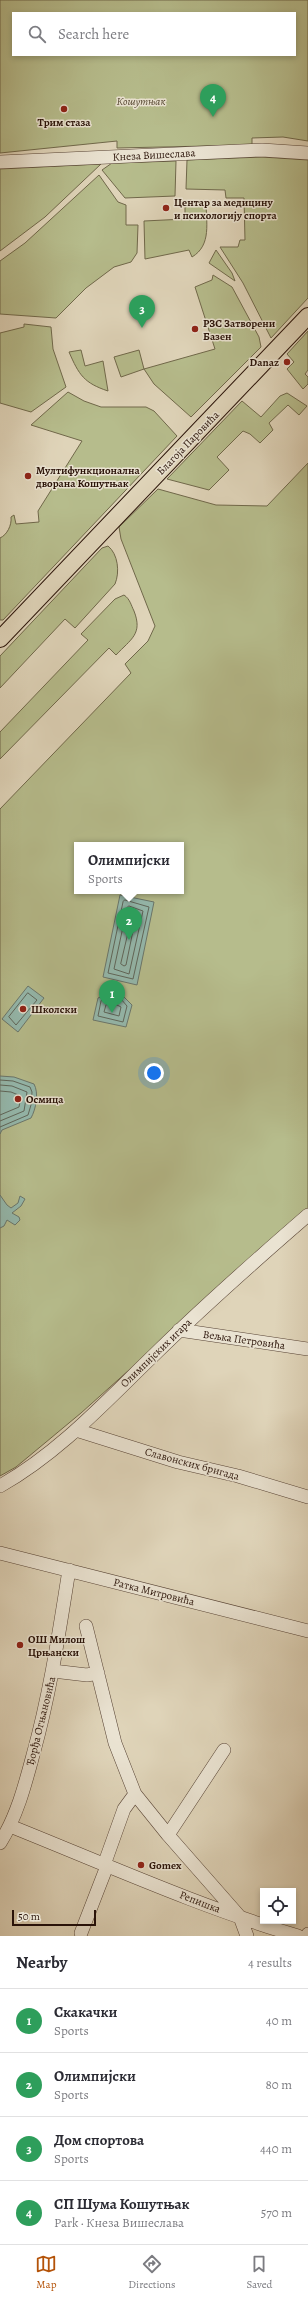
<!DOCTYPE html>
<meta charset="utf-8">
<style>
:root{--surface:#fff;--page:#f7f7f7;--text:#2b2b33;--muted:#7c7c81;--line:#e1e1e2;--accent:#b45309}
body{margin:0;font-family:Alegreya,serif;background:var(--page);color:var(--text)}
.controls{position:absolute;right:12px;bottom:12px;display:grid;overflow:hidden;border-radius:0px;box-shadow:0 2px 6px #0003}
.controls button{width:36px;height:36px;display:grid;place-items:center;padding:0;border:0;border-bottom:1px solid var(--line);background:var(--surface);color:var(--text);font:20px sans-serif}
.scale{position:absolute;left:12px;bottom:10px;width:84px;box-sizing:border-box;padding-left:4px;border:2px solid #2a1309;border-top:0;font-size:11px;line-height:14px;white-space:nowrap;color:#2a1309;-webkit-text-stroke:3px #eae3d2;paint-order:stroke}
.you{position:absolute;left:154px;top:1073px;width:14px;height:14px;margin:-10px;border:3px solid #fff;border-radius:50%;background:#1a73e8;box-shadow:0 0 0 6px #1a73e833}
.badge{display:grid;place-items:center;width:26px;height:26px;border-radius:50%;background:var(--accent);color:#fff;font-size:13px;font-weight:700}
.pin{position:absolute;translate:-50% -33px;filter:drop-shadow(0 1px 2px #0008)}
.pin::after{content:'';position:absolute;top:21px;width:14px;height:12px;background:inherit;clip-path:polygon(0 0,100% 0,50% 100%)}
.popup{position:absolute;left:74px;top:842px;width:110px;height:52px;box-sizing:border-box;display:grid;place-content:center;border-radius:0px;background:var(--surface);filter:drop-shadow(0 1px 3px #0005);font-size:13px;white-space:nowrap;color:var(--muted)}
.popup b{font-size:15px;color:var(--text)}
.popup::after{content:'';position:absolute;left:50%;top:100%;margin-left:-8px;border:8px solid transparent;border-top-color:var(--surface)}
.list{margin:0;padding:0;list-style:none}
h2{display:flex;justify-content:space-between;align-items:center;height:52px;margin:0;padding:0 16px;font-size:17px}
h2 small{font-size:13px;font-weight:400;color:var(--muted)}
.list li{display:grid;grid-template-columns:26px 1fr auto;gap:12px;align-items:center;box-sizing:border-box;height:64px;padding:0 16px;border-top:1px solid var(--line)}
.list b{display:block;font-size:15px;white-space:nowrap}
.list p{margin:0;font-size:13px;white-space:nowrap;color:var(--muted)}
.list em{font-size:13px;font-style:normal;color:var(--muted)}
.icon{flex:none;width:22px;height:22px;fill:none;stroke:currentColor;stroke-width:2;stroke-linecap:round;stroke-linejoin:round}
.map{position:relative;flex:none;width:308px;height:1936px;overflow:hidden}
.search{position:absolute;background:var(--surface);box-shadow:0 2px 6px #0003;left:12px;right:12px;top:12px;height:44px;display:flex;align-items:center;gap:10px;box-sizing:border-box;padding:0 14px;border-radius:0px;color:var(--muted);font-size:15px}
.sheet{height:308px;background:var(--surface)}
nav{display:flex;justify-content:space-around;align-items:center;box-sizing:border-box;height:56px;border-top:1px solid var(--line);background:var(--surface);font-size:11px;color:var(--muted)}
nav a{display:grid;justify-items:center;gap:2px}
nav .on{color:var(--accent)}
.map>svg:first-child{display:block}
.green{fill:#b6bc8c;stroke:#70684a;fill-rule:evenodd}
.water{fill:#94b8ac;stroke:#6a766b}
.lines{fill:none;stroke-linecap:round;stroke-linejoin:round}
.shore{stroke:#5f665a;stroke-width:1}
.minor-casing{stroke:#574335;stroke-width:14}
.major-casing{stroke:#2a1309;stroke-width:18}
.minor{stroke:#eae3d2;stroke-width:13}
.major{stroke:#dfd4b9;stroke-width:16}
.poi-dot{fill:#8f2418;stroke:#eae3d2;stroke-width:1.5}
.labels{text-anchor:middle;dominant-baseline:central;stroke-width:3;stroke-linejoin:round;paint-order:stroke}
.park-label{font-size:11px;font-style:italic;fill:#544630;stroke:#eae3d2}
.poi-label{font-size:11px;font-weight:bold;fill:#2a1309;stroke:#eae3d2;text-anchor:start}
.street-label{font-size:11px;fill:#2a1309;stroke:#eae3d2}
</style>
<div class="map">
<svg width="308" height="1936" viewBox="0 0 308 1936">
<rect width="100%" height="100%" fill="#dfd4b9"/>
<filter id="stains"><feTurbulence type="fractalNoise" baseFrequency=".005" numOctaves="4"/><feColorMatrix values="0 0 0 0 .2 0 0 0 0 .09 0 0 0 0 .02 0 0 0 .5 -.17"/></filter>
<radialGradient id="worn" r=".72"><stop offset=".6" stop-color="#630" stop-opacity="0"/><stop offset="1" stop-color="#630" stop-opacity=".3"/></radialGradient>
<path class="green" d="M 0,0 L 308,0 L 308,141 L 283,137 L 252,138 L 252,145 L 117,148 L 117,141 L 0,153 ZM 13,13 L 295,13 L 295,55 L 13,55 Z
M 262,157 L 308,160 L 308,298 L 271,338 L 243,283 L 220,247 L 238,247 L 240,240 L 245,240 L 244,198 L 226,198 L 225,190 L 186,189 L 187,160 Z
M 176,161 L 175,196 L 125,198 L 102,170 L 112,163 Z
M 101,164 L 45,217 L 0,251 L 0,169 Z
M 99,175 L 118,202 L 126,205 L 126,225 L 138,225 L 137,253 L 131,262 L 114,267 L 86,288 L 56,318 L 0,314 L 0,261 L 25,243 Z
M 185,201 L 206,201 C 206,222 212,245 192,257 L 189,250 L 145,259 L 144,221 L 185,219 Z
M 216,250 L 232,273 L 235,281 L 209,263 Z
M 213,275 L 232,287 L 259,337 L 261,347 L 191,417 L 154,384 L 144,369 L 121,377 L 114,357 L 139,350 L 144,369 L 215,349 L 195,287 L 212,280 Z
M 24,324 L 51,327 L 53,349 L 66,387 L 31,412 L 0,403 L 0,333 L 24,327 Z
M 308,331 L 308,370 L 305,374 L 308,377 L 308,384 L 303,389 L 287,369 L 294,362 L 287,354 Z
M 81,350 L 85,366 L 103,361 L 108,391 C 84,383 79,375 69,352 Z
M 68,392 L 84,401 L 101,407 L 146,407 L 154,411 L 177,436 L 3,620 L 0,620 L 0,538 C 7,535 12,525 11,517 L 14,515 L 16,524 L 39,522 L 38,511 L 82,441 L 31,425 Z
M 287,393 L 307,406 L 299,415 L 288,405 L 269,423 L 273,430 L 260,443 L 250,434 L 243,431 L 217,457 L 229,470 L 209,490 L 167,479 L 242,401 L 261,417 L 280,396 Z
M 308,463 L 308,1210 L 81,1413 L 16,1467 L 0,1476 L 0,809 L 131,673 L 125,664 L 148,641 L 155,626 L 121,539 L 119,527 L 158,489 L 216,505 L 267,506 ZM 77,845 L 181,845 L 181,891 L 77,891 Z
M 108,546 C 118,554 120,572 115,584 L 75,628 L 65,619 L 0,688 L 0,656 L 102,548 Z
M 124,595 C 130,599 131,605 134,611 C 143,634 131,639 116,655 L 109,648 L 0,759 L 0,732 L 88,640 L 81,634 L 115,599 Z"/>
<path class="water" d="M 120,895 L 154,902 L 137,985 L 103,977 Z
M 28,986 L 44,998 L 18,1032 L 2,1019 Z
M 110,993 L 123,996 L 132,1005 L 126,1027 L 93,1020 L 98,998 Z
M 0,1076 L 14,1077 L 34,1084 C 39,1093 36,1109 31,1118 L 2,1130 L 0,1134 Z
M 0,1195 L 7,1205 L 11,1208 L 18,1203 L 20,1196 L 25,1199 L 21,1206 L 12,1213 L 19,1217 L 20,1220 L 15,1225 L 7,1220 L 4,1226 L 0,1228 Z"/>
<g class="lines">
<path class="shore" d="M 125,900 L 149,907 L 133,979 L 108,973 L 123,902 Z
M 129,906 L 143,911 L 129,974 L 114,969 L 127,908 Z
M 133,913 L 136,916 L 126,965 L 124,966 L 121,964 Z
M 28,993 L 37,1000 L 16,1025 L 9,1017 Z
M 110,997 L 121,999 L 127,1006 L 123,1022 L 98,1016 L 101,1001 Z
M 111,1002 L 121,1007 L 119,1016 L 104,1012 L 106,1005 Z
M 0,1080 L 13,1081 L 30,1087 L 32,1092 L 31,1105 L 28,1115 L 0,1127
M 0,1085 L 12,1086 L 27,1092 L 24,1111 L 0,1121
M 0,1091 L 11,1092 L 21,1096 L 19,1107 L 0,1115"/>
<g class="minor-casing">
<path id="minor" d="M 0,162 L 262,150 L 308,153
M 179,1330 L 308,1349
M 76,1430 L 178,1462 L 238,1476 L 308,1497
M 0,1486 C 60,1452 106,1401 155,1354 C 204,1306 256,1260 308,1215
M 0,1553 L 308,1631
M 86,1626 L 115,1743 L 135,1794 L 168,1835 L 240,1917 L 247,1936
M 53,1671 L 87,1675 L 98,1673
M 10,1826 C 105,1864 200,1907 298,1936
M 168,1835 L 224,1750
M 0,1843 C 17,1816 25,1785 33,1755 C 50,1694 59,1633 69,1570
M 104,1865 L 124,1809 L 135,1794
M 81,1933 L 107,1866
M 308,1936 L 308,1934"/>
</g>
<g class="major-casing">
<path id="major" d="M 0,639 L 308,316"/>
</g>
<use href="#minor" class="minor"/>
<use href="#major" class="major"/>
</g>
<g class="poi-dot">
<circle cx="64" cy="109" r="4"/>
<circle cx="166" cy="208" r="4"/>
<circle cx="195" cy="329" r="4"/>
<circle cx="287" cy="362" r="4"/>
<circle cx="28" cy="476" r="4"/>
<circle cx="23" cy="1009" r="4"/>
<circle cx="18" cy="1099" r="4"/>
<circle cx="20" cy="1645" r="4"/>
<circle cx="141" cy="1865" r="4"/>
</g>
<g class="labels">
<g class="park-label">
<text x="141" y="101">Кошутњак</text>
</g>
<g class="poi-label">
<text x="64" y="122" text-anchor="middle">Трим стаза</text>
<text x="174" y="202">Центар за медицину<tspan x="174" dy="13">и психологију спорта</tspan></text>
<text x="203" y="323">РЗС Затворени<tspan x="203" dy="13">Базен</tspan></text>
<text x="279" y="362" text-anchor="end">Danaz</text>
<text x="36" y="470">Мултифункционална<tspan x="36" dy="13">дворана Кошутњак</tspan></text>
<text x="31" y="1009">Школски</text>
<text x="26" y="1099">Осмица</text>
<text x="28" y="1639">ОШ Милош<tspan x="28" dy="13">Црњански</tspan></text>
<text x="149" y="1865">Gomex</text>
</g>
<g class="street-label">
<text transform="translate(154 155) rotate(-3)">Кнеза Вишеслава</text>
<text transform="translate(188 443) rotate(-46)">Благоја Паровића</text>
<text transform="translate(244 1340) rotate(8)">Вељка Петровића</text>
<text transform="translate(156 1353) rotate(-44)">Олимпијских игара</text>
<text transform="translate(192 1464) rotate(15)">Славонских бригада</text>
<text transform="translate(154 1592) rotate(14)">Ратка Митровића</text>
<text transform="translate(41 1721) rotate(-76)">Ђорђа Огњановића</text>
<text transform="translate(200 1902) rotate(21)">Репишка</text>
</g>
</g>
<rect width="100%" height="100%" filter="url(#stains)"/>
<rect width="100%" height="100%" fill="url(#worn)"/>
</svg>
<div class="controls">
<button><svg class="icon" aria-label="locate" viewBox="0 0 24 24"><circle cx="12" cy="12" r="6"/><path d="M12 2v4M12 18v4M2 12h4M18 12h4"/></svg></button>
</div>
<div class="scale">50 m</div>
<div class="you"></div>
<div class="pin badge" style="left:112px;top:1013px;background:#2e9e5b">1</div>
<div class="pin badge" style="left:129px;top:940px;background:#2e9e5b">2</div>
<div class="popup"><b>Олимпијски</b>Sports</div>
<div class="pin badge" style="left:142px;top:328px;background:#2e9e5b">3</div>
<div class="pin badge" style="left:213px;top:117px;background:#2e9e5b">4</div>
<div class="search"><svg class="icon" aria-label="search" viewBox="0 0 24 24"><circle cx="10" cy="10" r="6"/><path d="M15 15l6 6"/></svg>Search here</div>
</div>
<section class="sheet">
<h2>Nearby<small>4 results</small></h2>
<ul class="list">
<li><span class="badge" style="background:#2e9e5b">1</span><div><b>Скакачки</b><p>Sports</p></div><em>40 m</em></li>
<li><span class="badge" style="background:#2e9e5b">2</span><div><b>Олимпијски</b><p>Sports</p></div><em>80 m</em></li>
<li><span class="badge" style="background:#2e9e5b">3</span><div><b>Дом спортова</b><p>Sports</p></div><em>440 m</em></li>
<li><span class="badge" style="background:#2e9e5b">4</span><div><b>СП Шума Кошутњак</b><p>Park · Кнеза Вишеслава</p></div><em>570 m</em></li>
</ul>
</section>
<nav>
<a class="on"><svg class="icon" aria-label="map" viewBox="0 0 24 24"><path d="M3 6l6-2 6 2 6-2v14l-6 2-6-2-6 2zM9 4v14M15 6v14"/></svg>Map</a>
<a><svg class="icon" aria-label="directions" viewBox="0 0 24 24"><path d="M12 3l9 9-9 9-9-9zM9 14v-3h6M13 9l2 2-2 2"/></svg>Directions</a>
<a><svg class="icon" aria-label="saved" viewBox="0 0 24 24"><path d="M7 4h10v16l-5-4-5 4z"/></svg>Saved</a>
</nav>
